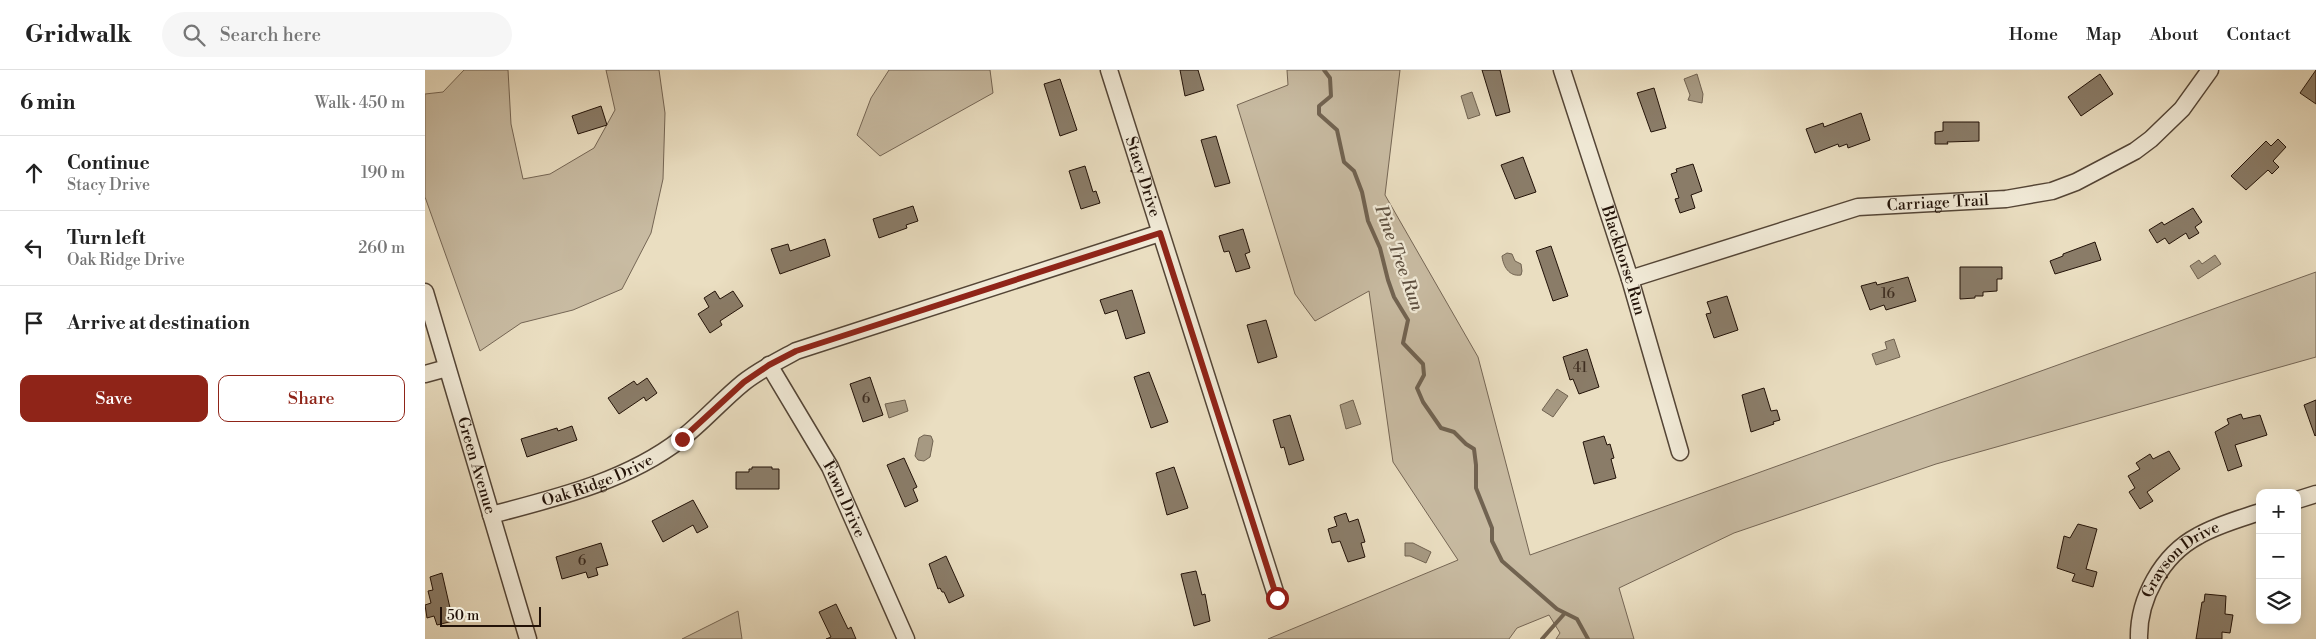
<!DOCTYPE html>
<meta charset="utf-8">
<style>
:root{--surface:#fff;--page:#f6f6f6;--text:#222;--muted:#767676;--line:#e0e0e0;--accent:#8f2418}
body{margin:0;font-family:"Libre Bodoni",serif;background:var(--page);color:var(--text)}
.controls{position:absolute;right:15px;bottom:15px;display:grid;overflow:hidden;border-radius:10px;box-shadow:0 2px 12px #0003}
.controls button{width:45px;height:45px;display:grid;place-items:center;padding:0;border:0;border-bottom:1px solid var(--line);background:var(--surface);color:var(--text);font:25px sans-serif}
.scale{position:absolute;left:15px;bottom:12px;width:101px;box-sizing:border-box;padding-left:5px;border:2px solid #221208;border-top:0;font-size:14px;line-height:18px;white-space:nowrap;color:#221208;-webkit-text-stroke:4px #f1ead7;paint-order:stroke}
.stop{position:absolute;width:15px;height:15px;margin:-11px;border:4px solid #8f2418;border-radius:50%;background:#fff}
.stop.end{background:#8f2418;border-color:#fff;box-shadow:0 1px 5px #0008}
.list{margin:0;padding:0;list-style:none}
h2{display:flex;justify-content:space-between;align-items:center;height:65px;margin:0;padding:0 20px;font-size:21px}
h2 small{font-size:16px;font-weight:400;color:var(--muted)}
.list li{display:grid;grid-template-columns:32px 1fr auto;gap:15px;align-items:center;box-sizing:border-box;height:75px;padding:0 20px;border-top:1px solid var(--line)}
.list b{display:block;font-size:19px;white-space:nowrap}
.list p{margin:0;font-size:16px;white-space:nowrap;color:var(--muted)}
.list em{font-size:16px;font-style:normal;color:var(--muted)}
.actions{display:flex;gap:10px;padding:15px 20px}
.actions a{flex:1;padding:11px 0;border:1px solid var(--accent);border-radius:10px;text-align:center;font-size:18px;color:var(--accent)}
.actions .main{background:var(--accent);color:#fff}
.icon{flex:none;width:28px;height:28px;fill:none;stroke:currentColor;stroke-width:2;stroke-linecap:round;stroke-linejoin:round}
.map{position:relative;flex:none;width:1891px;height:569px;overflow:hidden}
header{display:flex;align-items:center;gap:30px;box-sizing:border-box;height:70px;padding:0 25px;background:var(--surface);border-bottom:1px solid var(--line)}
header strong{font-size:24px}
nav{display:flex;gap:28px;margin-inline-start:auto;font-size:18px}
.search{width:350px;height:45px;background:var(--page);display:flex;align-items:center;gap:12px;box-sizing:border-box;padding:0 18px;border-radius:28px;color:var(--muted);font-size:19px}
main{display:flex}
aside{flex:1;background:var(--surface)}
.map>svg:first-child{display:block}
.green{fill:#c8bba2;stroke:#756655}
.water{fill:#a69982;stroke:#716351}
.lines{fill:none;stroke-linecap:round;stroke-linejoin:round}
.stream{stroke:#716351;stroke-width:4}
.building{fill:#8a7c68;stroke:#221208}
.minor-casing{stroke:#544536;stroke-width:19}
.minor{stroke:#f1ead7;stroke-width:16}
.route{stroke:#8f2418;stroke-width:6}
.labels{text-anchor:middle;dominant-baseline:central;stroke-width:4.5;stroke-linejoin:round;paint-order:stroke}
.number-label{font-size:14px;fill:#3c2c20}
.street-label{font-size:16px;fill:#221208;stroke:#f1ead7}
.water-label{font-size:18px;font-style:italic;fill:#5d4f3f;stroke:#f1ead7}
</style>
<header>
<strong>Gridwalk</strong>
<div class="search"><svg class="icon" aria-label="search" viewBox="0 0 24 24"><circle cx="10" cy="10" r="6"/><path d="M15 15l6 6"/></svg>Search here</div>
<nav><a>Home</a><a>Map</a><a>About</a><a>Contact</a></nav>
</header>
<main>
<aside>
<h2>6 min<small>Walk · 450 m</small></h2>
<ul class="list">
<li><svg class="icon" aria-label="ahead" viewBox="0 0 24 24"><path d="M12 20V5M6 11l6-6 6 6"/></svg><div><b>Continue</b><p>Stacy Drive</p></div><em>190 m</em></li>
<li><svg class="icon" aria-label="left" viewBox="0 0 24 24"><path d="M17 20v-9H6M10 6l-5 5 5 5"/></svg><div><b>Turn left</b><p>Oak Ridge Drive</p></div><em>260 m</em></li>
<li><svg class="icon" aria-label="arrive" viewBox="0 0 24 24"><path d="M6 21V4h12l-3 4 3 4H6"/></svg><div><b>Arrive at destination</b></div></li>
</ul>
<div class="actions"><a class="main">Save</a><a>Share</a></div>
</aside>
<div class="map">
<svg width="1891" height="569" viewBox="0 0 1891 569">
<rect width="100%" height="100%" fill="#eadec1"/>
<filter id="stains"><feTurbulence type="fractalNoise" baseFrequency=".004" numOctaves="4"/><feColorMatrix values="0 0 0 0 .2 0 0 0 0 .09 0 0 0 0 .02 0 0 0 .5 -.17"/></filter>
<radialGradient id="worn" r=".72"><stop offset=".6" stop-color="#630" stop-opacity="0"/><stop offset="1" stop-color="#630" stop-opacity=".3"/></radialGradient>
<path class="green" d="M 39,0 L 83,0 L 86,54 L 98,109 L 125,104 L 169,78 L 190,40 L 181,0 L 234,0 L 240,43 L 238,109 L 226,163 L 197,219 L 148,240 L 96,253 L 55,281 L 0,127 L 0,24 L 18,22 Z
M 464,0 L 565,0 L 568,23 L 455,86 L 432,65 L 446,28 Z
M 862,0 L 975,0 L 960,125 L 1053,287 L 1105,485 L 1891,202 L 1891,287 L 1511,394 L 1309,463 L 1194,518 L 1209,569 L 1131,569 L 1135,563 L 1124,545 L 1092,558 L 1084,569 L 843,569 L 1033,490 L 968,392 L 944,221 L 890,251 L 870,224 L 812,35 L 863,15 Z
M 313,541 L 317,569 L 257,569 Z"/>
<path class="water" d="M 1272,4 L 1278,24 L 1277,33 L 1263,30 L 1265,25 L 1259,9 Z
M 1047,22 L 1055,45 L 1043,49 L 1036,26 Z
M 1082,183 L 1087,184 L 1090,191 L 1096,194 L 1097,201 L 1096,205 C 1084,207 1078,196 1077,186 Z
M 1790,185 L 1796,194 L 1773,209 L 1765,196 L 1774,190 L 1777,194 Z
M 1469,269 L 1475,287 L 1451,295 L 1447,284 L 1462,279 L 1460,272 Z
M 1132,319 L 1143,326 L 1128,347 L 1117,340 Z
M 480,330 L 483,341 L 464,348 L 460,334 Z
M 928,330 L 936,354 L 921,359 L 915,335 Z
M 499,365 L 506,366 L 508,371 L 505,387 L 499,391 L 493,390 L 490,386 L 494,368 Z
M 980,473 L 988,473 L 1006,482 L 1001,493 L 985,486 L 980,486 Z"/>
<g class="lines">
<path class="stream" d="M 899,0 L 905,8 L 906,26 L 894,36 L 894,44 L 912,60 L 919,92 L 929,101 L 937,122 L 943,151 L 955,178 L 963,210 L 969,227 L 983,250 L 978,273 L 998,294 L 999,305 L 992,318 L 998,332 L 1016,358 L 1029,362 L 1041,374 L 1049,379 L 1051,395 L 1051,418 L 1067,458 L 1067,471 L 1077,491 L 1132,539 L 1152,549 L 1163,569
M 1117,569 L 1140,543"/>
</g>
<path class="building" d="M 755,0 L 773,0 L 779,20 L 760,26 Z
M 1057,0 L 1075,0 L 1085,42 L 1071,46 Z
M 1891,0 L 1891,34 L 1875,23 Z
M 1675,4 L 1688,24 L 1656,46 L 1643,27 Z
M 635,9 L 652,60 L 635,66 L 619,14 Z
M 1229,18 L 1241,58 L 1226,62 L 1212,23 Z
M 176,36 L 182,55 L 153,64 L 147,46 Z
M 1436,43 L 1445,70 L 1423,78 L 1422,74 L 1414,77 L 1413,74 L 1390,83 L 1381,59 L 1398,53 L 1399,57 Z
M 1518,52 L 1554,52 L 1554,71 L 1522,72 L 1523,74 L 1510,74 L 1510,62 L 1518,61 Z
M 791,66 L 805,113 L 790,117 L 776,70 Z
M 1853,69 L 1861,77 L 1848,91 L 1854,97 L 1847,104 L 1843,100 L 1821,120 L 1806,106 L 1841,71 L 1846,76 Z
M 1098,87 L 1111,122 L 1090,129 L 1076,95 Z
M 1268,94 L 1277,121 L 1266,125 L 1270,138 L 1255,143 L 1250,129 L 1254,128 L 1246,104 L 1252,102 L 1251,99 Z
M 660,96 L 668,122 L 671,121 L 675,133 L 656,139 L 644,101 Z
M 488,136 L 493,151 L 481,155 L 482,158 L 454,168 L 448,149 Z
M 1768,138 L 1777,152 L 1770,157 L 1774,163 L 1764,169 L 1761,163 L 1744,174 L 1740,168 L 1732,173 L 1724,160 L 1737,152 L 1739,155 Z
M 818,159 L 825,182 L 820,184 L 825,198 L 811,202 L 804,181 L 799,182 L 794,166 Z
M 400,169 L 405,186 L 355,204 L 346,179 L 363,174 L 365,181 Z
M 1670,172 L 1676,190 L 1630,204 L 1625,191 L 1638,186 L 1638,184 Z
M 1126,176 L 1143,226 L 1128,231 L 1111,181 Z
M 1535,197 L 1577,197 L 1577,209 L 1572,209 L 1572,221 L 1558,222 L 1558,226 L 1550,226 L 1550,228 L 1535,229 Z
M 1483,207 L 1491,231 L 1461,240 L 1459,235 L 1445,240 L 1436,216 L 1451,212 L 1452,215 Z
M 707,220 L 720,263 L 701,269 L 692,240 L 680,244 L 675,230 Z
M 290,221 L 295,229 L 308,221 L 318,236 L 295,251 L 297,255 L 285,263 L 273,244 L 284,237 L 279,228 Z
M 1302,226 L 1313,260 L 1289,268 L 1281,244 L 1286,243 L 1282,232 Z
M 841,250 L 852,287 L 833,293 L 822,255 Z
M 1162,279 L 1174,317 L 1154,324 L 1148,309 L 1145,310 L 1138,287 Z
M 724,302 L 743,352 L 726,358 L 709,307 Z
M 445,307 L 458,345 L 438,352 L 425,314 Z
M 222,308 L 232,323 L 221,331 L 219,327 L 194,344 L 183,328 L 209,311 L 212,315 Z
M 1339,318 L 1346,341 L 1352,340 L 1355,350 L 1348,352 L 1349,354 L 1326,362 L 1317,325 Z
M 1891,330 L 1891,365 L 1890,366 L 1879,335 Z
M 1816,344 L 1818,349 L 1835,345 L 1842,365 L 1810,375 L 1817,396 L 1803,401 L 1790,362 L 1804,354 L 1802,349 Z
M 865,345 L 879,390 L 864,395 L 859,377 L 856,378 L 848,350 Z
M 147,356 L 152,370 L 102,387 L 96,369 L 132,358 L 133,361 Z
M 1179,366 L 1182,375 L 1185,374 L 1189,388 L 1186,389 L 1191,408 L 1169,414 L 1158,372 Z
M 1744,381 L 1755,399 L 1722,422 L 1728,431 L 1715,439 L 1704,422 L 1710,418 L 1703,406 L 1715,399 L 1711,393 L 1725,384 L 1728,389 Z
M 479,388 L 492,417 L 488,419 L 493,431 L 480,437 L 462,395 Z
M 327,397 L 347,397 L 347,399 L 354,399 L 354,419 L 311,419 L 311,402 L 324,402 L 324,399 L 327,399 Z
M 749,397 L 763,438 L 742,445 L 731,403 Z
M 268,430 L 283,457 L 272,463 L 268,455 L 238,472 L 227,451 Z
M 921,443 L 924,452 L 933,449 L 940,472 L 936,473 L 940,487 L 923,492 L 915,471 L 907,473 L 903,459 L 912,456 L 909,447 Z
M 1653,454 L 1672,459 L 1661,499 L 1672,502 L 1668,517 L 1647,511 L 1650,504 L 1632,498 L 1639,466 L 1645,468 Z
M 176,473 L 183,495 L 171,498 L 173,505 L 163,508 L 161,502 L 137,509 L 131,487 Z
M 521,486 L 539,526 L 524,533 L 519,522 L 517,522 L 515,518 L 513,519 L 504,494 Z
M 771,501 L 777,525 L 780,524 L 785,551 L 769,556 L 756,504 Z
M 17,503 L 28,551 L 12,555 L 9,546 L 2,548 L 0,535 L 6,533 L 3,521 L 8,520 L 5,507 Z
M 1780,524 L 1801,526 L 1800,544 L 1808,545 L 1805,563 L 1797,562 L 1797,569 L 1771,569 L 1777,532 L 1779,532 Z
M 411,534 L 423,559 L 426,557 L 431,569 L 401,569 L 406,567 L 394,542 Z"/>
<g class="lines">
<g class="minor-casing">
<g id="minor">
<path id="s1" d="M 684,0 L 852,528"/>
<path id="s2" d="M 1137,0 L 1205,209 L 1255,382"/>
<path id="s3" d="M 1205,209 L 1433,137 L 1581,129 L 1627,121 L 1651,112 L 1710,81 L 1726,69 L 1757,39 L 1785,0"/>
<path id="s4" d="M 0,222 L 103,569"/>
<path id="s5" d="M 344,295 L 405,397 L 481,569"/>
<path d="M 0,304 L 22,298"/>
<path d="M 1872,430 L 1891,424"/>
<path id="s6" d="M 66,445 C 131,428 202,411 256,369 C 278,352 297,330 318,313 C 334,300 353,291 371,281 L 735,163"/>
<path id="s7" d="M 1714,569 C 1713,529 1737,485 1773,466 C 1792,455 1814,449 1835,442"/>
</g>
</g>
<use href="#minor" class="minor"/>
</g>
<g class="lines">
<path class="route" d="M 257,369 L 319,312 L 344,295 L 371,281 L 735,163 L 852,528"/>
</g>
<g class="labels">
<g class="number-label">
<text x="1463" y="224">16</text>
<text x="1155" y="298">41</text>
<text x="441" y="329">6</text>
<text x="157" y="491">6</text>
</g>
<g class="street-label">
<text stroke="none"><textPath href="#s1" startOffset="112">Stacy Drive</textPath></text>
<text stroke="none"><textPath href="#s3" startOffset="319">Carriage Trail</textPath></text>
<text stroke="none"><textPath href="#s2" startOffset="200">Blackhorse Run</textPath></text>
<text stroke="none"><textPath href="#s4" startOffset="181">Green Avenue</textPath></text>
<text stroke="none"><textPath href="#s6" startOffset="112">Oak Ridge Drive</textPath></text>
<text stroke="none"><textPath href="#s5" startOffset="154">Fawn Drive</textPath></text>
<text stroke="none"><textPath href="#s7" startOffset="95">Grayson Drive</textPath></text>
</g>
<g class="water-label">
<text transform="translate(974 188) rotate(70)">Pine Tree Run</text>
</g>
</g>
<rect width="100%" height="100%" filter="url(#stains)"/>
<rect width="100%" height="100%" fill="url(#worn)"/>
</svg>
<div class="controls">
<button>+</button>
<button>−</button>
<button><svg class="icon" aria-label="layers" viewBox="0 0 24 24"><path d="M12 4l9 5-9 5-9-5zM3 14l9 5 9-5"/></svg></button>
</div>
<div class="scale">50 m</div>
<div class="stop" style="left:852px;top:528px"></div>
<div class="stop end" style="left:257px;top:369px"></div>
</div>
</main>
